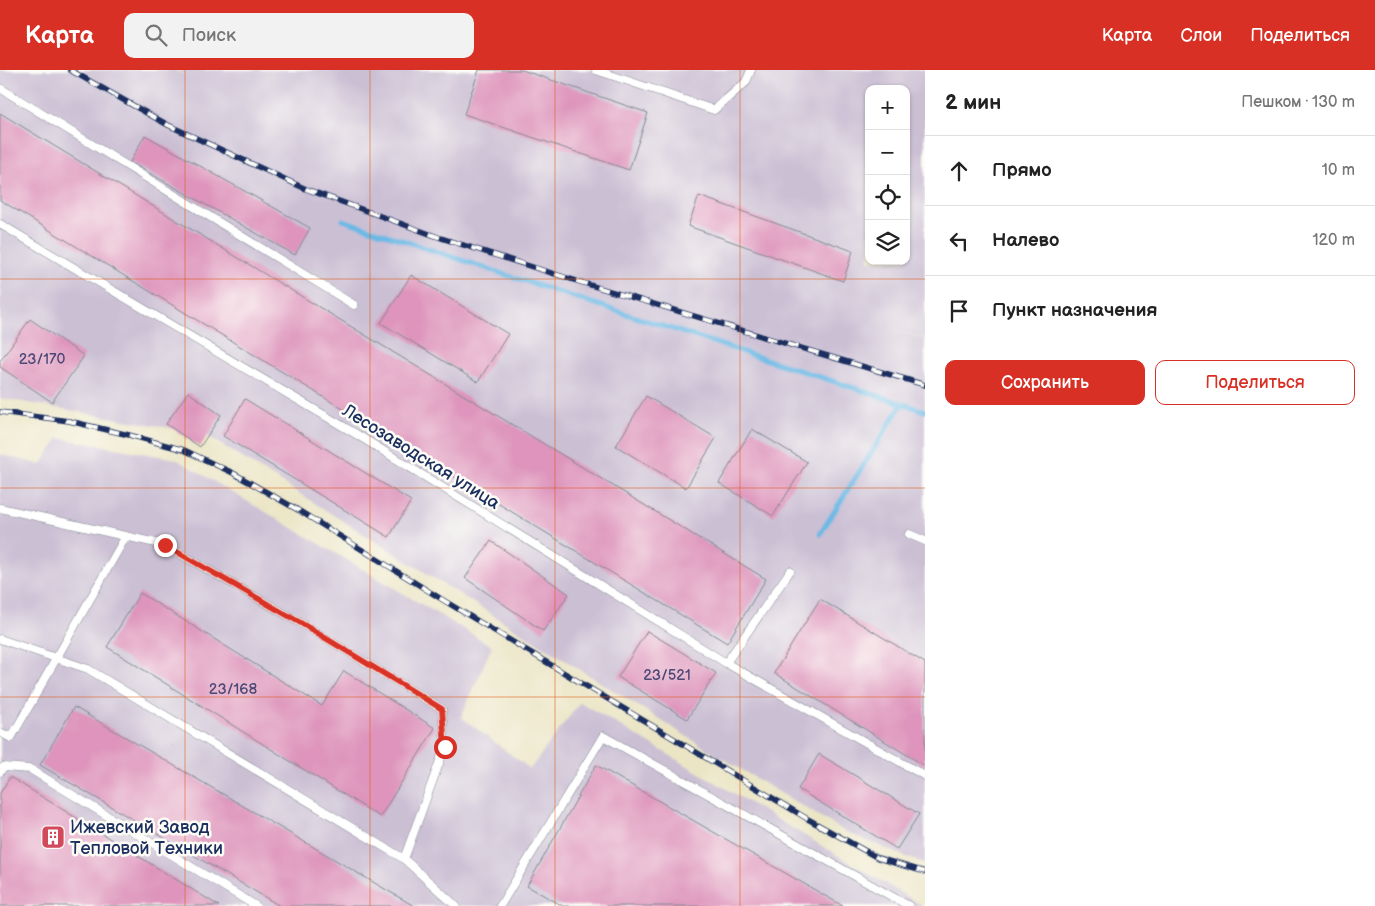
<!DOCTYPE html>
<html lang="ru">
<meta charset="utf-8">
<style>
:root{--surface:#fff;--page:#f2f2f2;--text:#222;--muted:#767676;--line:#e0e0e0;--accent:#d93025}
body{margin:0;font-family:"Balsamiq Sans",sans-serif;background:var(--page);color:var(--text)}
.controls{position:absolute;right:15px;top:15px;display:grid;overflow:hidden;border-radius:10px;box-shadow:0 1px 4px #0004}
.controls button{width:45px;height:45px;display:grid;place-items:center;padding:0;border:0;border-bottom:1px solid var(--line);background:var(--surface);color:var(--text);font:25px sans-serif}
.stop{position:absolute;width:15px;height:15px;margin:-11px;border:4px solid #d93025;border-radius:50%;background:#fff}
.stop.end{background:#d93025;border-color:#fff;box-shadow:0 1px 5px #0008}
.list{margin:0;padding:0;list-style:none}
h2{display:flex;justify-content:space-between;align-items:center;height:65px;margin:0;padding:0 20px;font-size:21px}
h2 small{font-size:16px;font-weight:400;color:var(--muted)}
.list li{display:grid;grid-template-columns:32px 1fr auto;gap:15px;align-items:center;box-sizing:border-box;height:70px;padding:0 20px;border-top:1px solid var(--line)}
.list b{display:block;font-size:19px;white-space:nowrap}
.list em{font-size:16px;font-style:normal;color:var(--muted)}
.actions{display:flex;gap:10px;padding:15px 20px}
.actions a{flex:1;padding:11px 0;border:1px solid var(--accent);border-radius:10px;text-align:center;font-size:18px;color:var(--accent)}
.actions .main{background:var(--accent);color:#fff}
.icon{flex:none;width:28px;height:28px;fill:none;stroke:currentColor;stroke-width:2;stroke-linecap:round;stroke-linejoin:round}
.map{position:relative;flex:none;width:925px;height:836px;overflow:hidden}
header{display:flex;align-items:center;gap:30px;box-sizing:border-box;height:70px;padding:0 25px;background:var(--accent);color:#fff}
header strong{font-size:24px}
nav{display:flex;gap:28px;margin-inline-start:auto;font-size:18px}
.search{width:350px;height:45px;background:var(--page);display:flex;align-items:center;gap:12px;box-sizing:border-box;padding:0 18px;border-radius:10px;color:var(--muted);font-size:19px}
main{display:flex}
aside{flex:1;background:var(--surface)}
.map>svg:first-child{display:block}
.industrial{fill:#cbbfd4;fill-rule:evenodd}
.lines{fill:none;stroke-linecap:round;stroke-linejoin:round}
.stream{stroke:#6bb9e5;stroke-width:5}
.building{fill:#de94bc}
.service-casing{stroke:#838a92;stroke-width:9}
.service{stroke:#fff;stroke-width:8}
.rail-casing{stroke:#1b2f5e;stroke-width:5.5}
.rail{stroke:#fdfcf7;stroke-width:4;stroke-dasharray:11;stroke-linecap:butt}
.route{stroke:#d93025;stroke-width:6}
.grid{fill:none;stroke:#de5710;stroke-width:1;stroke-opacity:0.55}
.labels{text-anchor:middle;dominant-baseline:central;stroke-width:5;stroke-linejoin:round;paint-order:stroke}
.number-label{font-size:15px;fill:#4c4876}
.street-label{font-size:18px;fill:#1b2f5e;stroke:#fdfcf7}
.poi-label{font-size:18px;fill:#1b2f5e;stroke:#fdfcf7;text-anchor:start}
</style>
<header>
<strong>Карта</strong>
<div class="search"><svg class="icon" aria-label="search" viewBox="0 0 24 24"><circle cx="10" cy="10" r="6"/><path d="M15 15l6 6"/></svg>Поиск</div>
<nav><a>Карта</a><a>Слои</a><a>Поделиться</a></nav>
</header>
<main>
<div class="map">
<svg width="925" height="836" viewBox="0 0 925 836">
<rect width="100%" height="100%" fill="#fdfcf7"/>
<filter id="ink" filterUnits="userSpaceOnUse"><feTurbulence type="fractalNoise" baseFrequency=".02" numOctaves="2"/><feDisplacementMap in="SourceGraphic" scale="10" xChannelSelector="R" yChannelSelector="G"/><feConvolveMatrix kernelMatrix="1 2 1 2 8 2 1 2 1" color-interpolation-filters="sRGB"/></filter>
<filter id="wash" filterUnits="userSpaceOnUse"><feTurbulence type="fractalNoise" baseFrequency=".0096" numOctaves="4" result="noise"/><feDisplacementMap in="SourceGraphic" scale="20" xChannelSelector="R" yChannelSelector="G"/><feGaussianBlur stdDeviation="1.12" result="paint"/><feColorMatrix in="noise" values="0 0 0 0 0 0 0 0 0 0 0 0 0 0 0 0 0 1.4 0 .05"/><feComposite in="paint" operator="in"/></filter>
<g filter="url(#wash)">
<rect width="100%" height="100%" fill="#ebe5c5"/>
<path class="industrial" d="M 0,0 L 175,0 L 183,5 L 179,0 L 925,0 L 925,268 L 889,258 L 925,269 L 925,793 L 911,789 L 844,761 L 710,681 L 204,364 L 0,328 ZM 869,19 L 906,19 L 906,191 L 869,191 Z
M 59,368 L 176,389 L 492,576 L 461,647 L 530,699 L 580,632 L 923,836 L 0,836 L 0,384 L 41,395 Z"/>
<g class="lines">
<path class="stream" d="M 343,150 L 497,202 L 925,341
M 820,464 L 902,334"/>
</g>
<g id="blocks">
<path class="building" d="M 479,0 L 522,0 L 648,43 L 629,100 L 464,44 Z
M 0,43 L 766,509 L 727,573 L 0,130 Z
M 145,65 L 310,158 L 295,185 L 130,92 Z
M 699,126 L 853,181 L 843,211 L 688,156 Z
M 411,205 L 508,264 L 478,312 L 381,253 Z
M 30,249 L 84,286 L 52,332 L 0,297 L 0,291 Z
M 188,322 L 221,345 L 200,377 L 166,354 Z
M 646,326 L 716,368 L 686,418 L 616,376 Z
M 245,329 L 411,431 L 389,467 L 223,366 Z
M 752,359 L 807,392 L 773,446 L 719,413 Z
M 491,471 L 569,524 L 543,561 L 465,508 Z
M 140,523 L 322,636 L 344,601 L 435,658 L 380,747 L 107,577 Z
M 820,529 L 925,593 L 925,696 L 774,603 Z
M 647,561 L 716,603 L 687,649 L 618,607 Z
M 74,637 L 414,836 L 280,836 L 40,695 Z
M 819,684 L 919,744 L 897,779 L 798,719 Z
M 596,695 L 843,836 L 563,836 L 527,816 Z
M 10,707 L 219,836 L 0,836 L 0,723 Z"/>
</g>
</g>
<g filter="url(#ink)">
<use href="#blocks" fill-opacity="0" stroke="#838a92" stroke-width="1"/>
<g class="lines">
<g class="service-casing">
<path id="service" d="M 596,0 L 714,40 L 746,12 L 751,0
M 0,18 L 354,235
M 0,154 L 356,364 L 726,593 L 790,501
M 0,438 L 165,475 L 299,552 L 442,639 L 445,677 L 404,789 L 456,836
M 909,464 L 925,471
M 0,569 L 88,599 L 404,789
M 726,593 L 925,706
M 0,662 L 11,668 L 126,466
M 0,702 L 3,697 L 30,699 L 256,836
M 500,836 L 603,666 L 909,836"/>
</g>
<use href="#service" class="service"/>
<g class="rail-casing">
<path id="rail" d="M 70,0 L 168,55 L 306,119 L 438,167 L 580,212 L 925,315
M 0,342 L 69,351 L 129,365 L 184,380 L 233,403 L 298,440 L 443,530 L 806,748 L 878,788 L 925,802"/>
</g>
<use href="#rail" class="rail"/>
</g>
</g>
<g class="lines" filter="url(#ink)">
<path class="route" d="M 165,475 L 299,552 L 442,639 L 445,677"/>
</g>
<path class="grid" d="M 185,0 L 185,836M 370,0 L 370,836M 555,0 L 555,836M 740,0 L 740,836M 0,209 L 925,209M 0,418 L 925,418M 0,627 L 925,627"/>
<defs>
<g id="building-square" transform="scale(1.25)"><rect x="-9" y="-9" width="18" height="18" rx="4" fill="#d1495b" stroke="#fdfcf7"/><path d="M-4-6H4V6H1V3H-1V6H-4ZM-2.5-4.3h1.7v1.8h-1.7ZM.8-4.3h1.7v1.8H.8ZM-2.5-1h1.7V.8h-1.7ZM.8-1h1.7V.8H.8Z" fill="#fff"/></g>
</defs>
<g fill-rule="evenodd">
<use href="#building-square" x="53" y="767"/>
</g>
<g class="labels">
<g class="number-label">
<text x="42" y="289">23/170</text>
<text x="667" y="605">23/521</text>
<text x="233" y="619">23/168</text>
</g>
<g class="street-label">
<text transform="translate(421 387) rotate(32)">Лесозаводская улица</text>
</g>
<g class="poi-label">
<text x="70" y="757">Ижевский Завод<tspan x="70" dy="21">Тепловой Техники</tspan></text>
</g>
</g>
</svg>
<div class="controls">
<button>+</button>
<button>−</button>
<button><svg class="icon" aria-label="locate" viewBox="0 0 24 24"><circle cx="12" cy="12" r="6"/><path d="M12 2v4M12 18v4M2 12h4M18 12h4"/></svg></button>
<button><svg class="icon" aria-label="layers" viewBox="0 0 24 24"><path d="M12 4l9 5-9 5-9-5zM3 14l9 5 9-5"/></svg></button>
</div>
<div class="stop" style="left:445px;top:677px"></div>
<div class="stop end" style="left:165px;top:475px"></div>
</div>
<aside>
<h2>2 мин<small>Пешком · 130 m</small></h2>
<ul class="list">
<li><svg class="icon" aria-label="ahead" viewBox="0 0 24 24"><path d="M12 20V5M6 11l6-6 6 6"/></svg><div><b>Прямо</b></div><em>10 m</em></li>
<li><svg class="icon" aria-label="left" viewBox="0 0 24 24"><path d="M17 20v-9H6M10 6l-5 5 5 5"/></svg><div><b>Налево</b></div><em>120 m</em></li>
<li><svg class="icon" aria-label="arrive" viewBox="0 0 24 24"><path d="M6 21V4h12l-3 4 3 4H6"/></svg><div><b>Пункт назначения</b></div></li>
</ul>
<div class="actions"><a class="main">Сохранить</a><a>Поделиться</a></div>
</aside>
</main>
